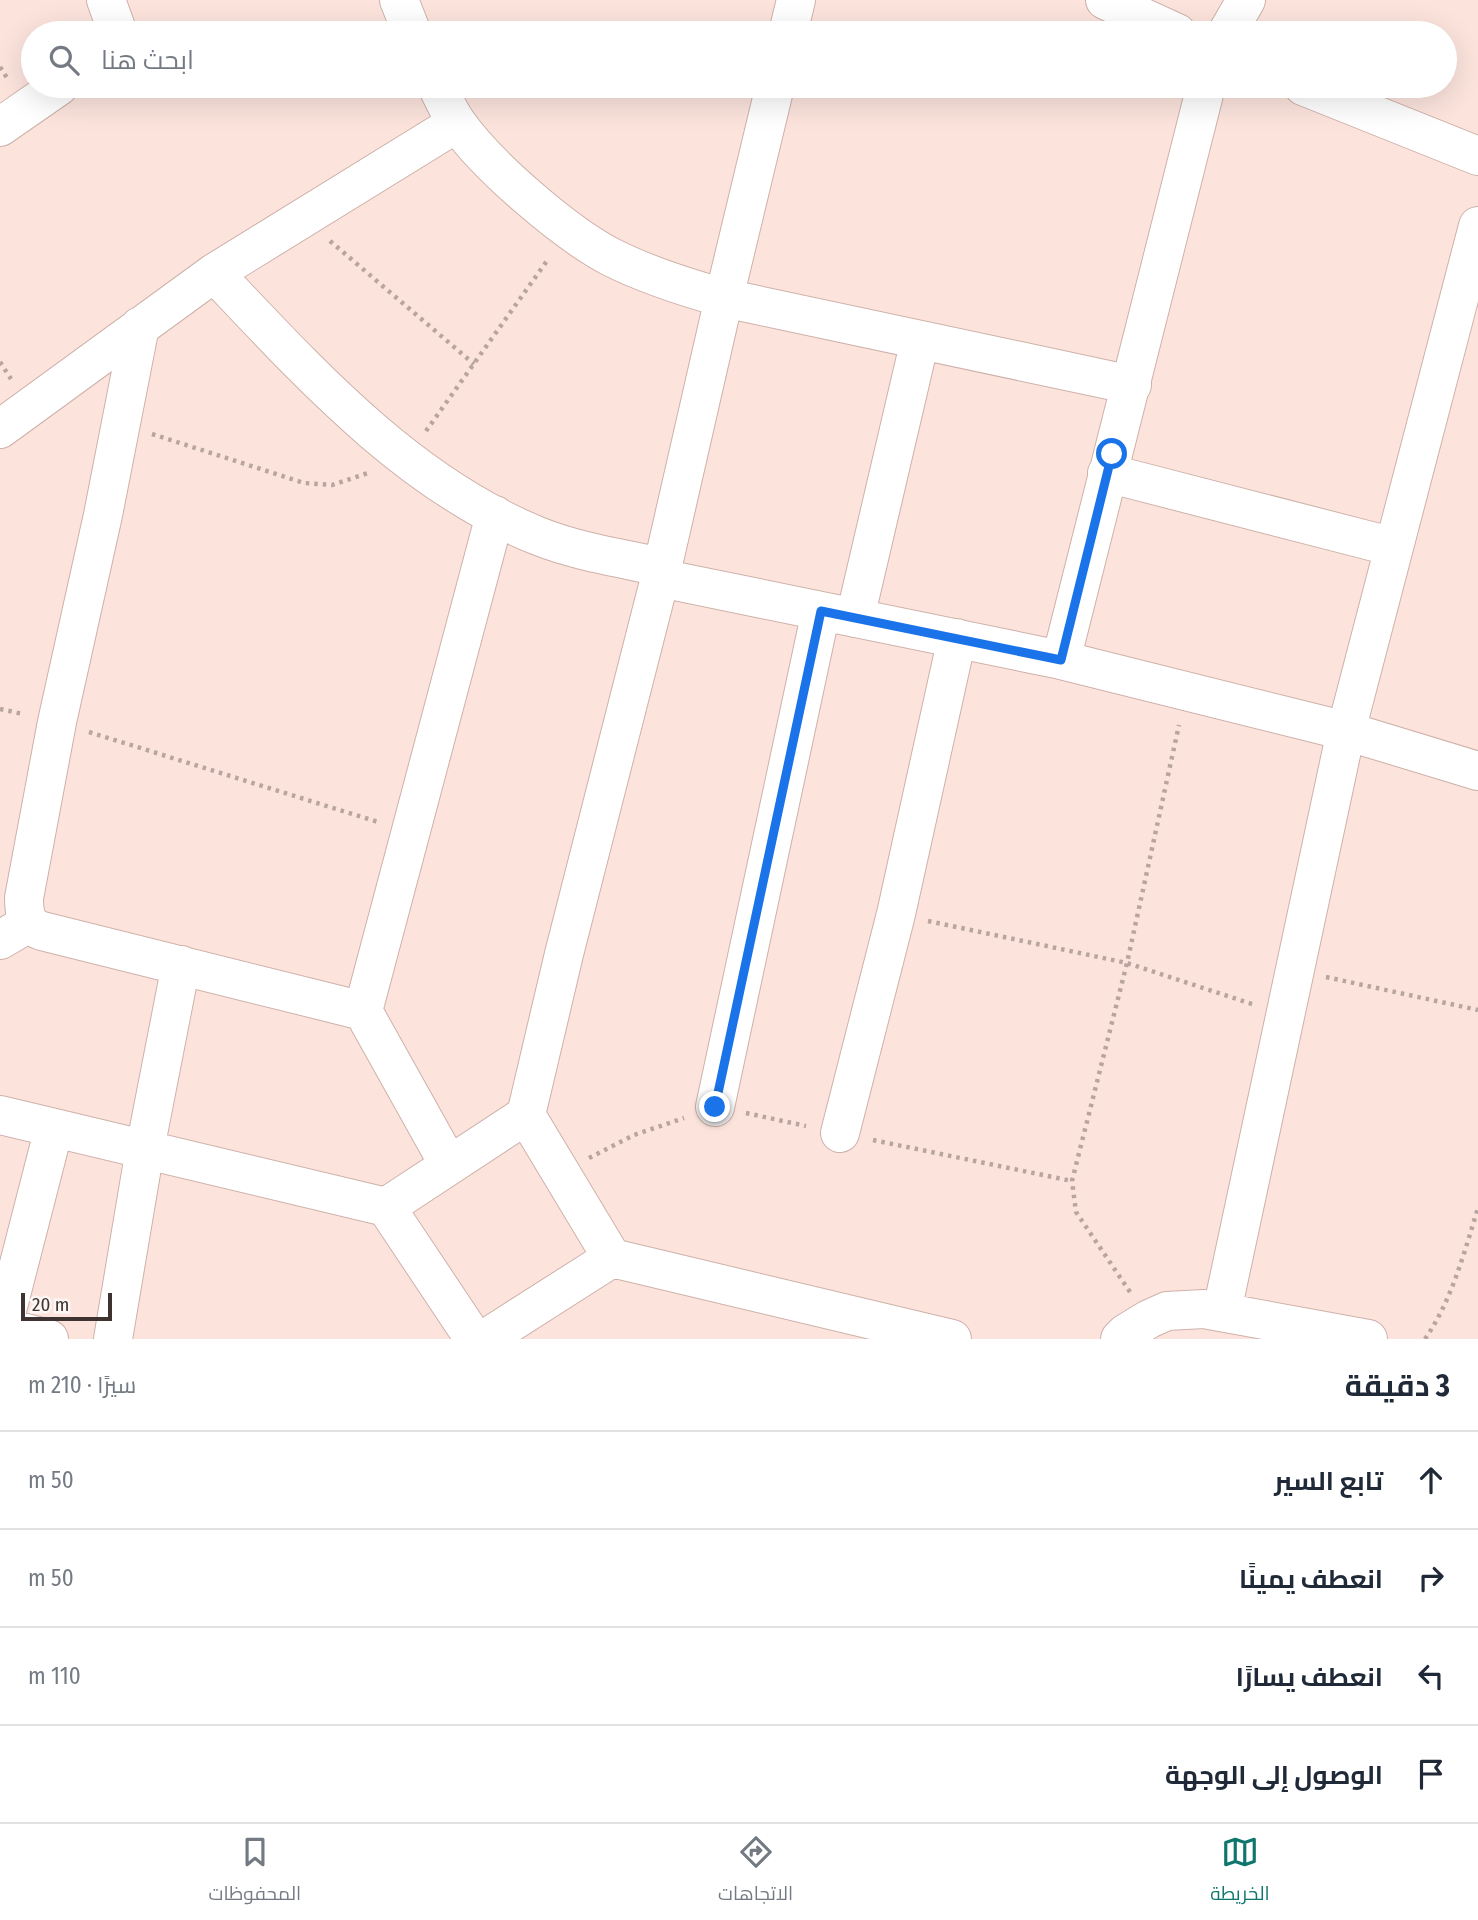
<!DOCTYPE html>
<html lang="ar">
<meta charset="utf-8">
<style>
:root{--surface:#fff;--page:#f6f6f7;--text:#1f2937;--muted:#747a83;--line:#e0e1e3;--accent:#0f766e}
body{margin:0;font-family:"Fira Sans Condensed",Cairo,sans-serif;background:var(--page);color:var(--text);direction:rtl}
.scale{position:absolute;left:21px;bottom:18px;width:91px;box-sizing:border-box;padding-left:7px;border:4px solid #3e3330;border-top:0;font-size:19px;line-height:24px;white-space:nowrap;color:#3e3330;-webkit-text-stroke:5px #fcf6f4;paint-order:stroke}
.stop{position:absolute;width:21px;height:21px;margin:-16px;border:5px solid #1a73e8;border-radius:50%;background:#fff}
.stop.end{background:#1a73e8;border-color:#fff;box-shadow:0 2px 7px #0008}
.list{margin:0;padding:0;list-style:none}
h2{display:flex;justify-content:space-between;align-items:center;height:91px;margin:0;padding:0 28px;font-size:30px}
h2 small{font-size:23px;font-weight:400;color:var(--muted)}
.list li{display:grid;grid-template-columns:46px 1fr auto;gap:21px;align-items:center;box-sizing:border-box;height:98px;padding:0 28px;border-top:2px solid var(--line)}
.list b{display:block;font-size:26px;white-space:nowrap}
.list em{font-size:23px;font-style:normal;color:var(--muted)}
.icon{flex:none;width:38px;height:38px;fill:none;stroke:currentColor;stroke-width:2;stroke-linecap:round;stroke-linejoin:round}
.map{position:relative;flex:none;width:1478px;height:1339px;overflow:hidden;direction:ltr}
.search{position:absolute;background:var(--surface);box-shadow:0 7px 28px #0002;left:21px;right:21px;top:21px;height:77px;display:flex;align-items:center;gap:18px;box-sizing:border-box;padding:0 24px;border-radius:38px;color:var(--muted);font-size:26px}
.sheet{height:483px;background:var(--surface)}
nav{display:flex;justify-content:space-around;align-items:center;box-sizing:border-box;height:98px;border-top:2px solid var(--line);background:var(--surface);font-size:19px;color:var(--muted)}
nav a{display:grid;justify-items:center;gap:4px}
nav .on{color:var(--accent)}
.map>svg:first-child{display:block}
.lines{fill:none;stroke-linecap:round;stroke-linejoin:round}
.minor-casing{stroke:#ceb1a9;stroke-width:40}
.path{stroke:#b8a59f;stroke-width:4.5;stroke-dasharray:3.5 5;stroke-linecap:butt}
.minor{stroke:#fff;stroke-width:38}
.route{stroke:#1a73e8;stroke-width:9}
</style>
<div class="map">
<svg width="1478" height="1339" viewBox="0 0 1478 1339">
<rect width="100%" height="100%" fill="#fce4dd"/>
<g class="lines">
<g class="minor-casing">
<path id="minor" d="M 106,0 L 118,33
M 399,0 L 412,33
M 1105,0 L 1177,33
M 788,33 L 796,0
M 1227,33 L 1246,0
M 437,86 C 443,98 449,112 457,123 C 487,166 563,231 609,256 C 646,275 684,287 724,298 L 1132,385
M 1303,86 L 1478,156
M 0,127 L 59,86
M 214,273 C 309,373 407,483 538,536 C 578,552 621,558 662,567
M 140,326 L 103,515 L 57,722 L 24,898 C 24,914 26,926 42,931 L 363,1011
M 0,429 L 214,273 L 457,123
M 1107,473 L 1394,547
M 660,578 L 1061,660 L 1346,731 L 1478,771
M 855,618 L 920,340
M 1061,660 L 1206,86
M 0,940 L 29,923
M 715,1107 L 821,611
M 0,1115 L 386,1207
M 840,1133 L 896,914 L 957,638
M 449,1165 L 363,1011 L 495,515
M 612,1258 L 952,1339
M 1222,1311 L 1346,731 L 1478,226
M 0,1326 L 49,1339
M 3,1326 L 54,1128
M 113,1339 L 145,1149 L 181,965
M 474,1339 L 386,1207 L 526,1115 L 564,954 L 660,578 L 724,298 L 775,86
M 485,1339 L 612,1258 L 526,1115
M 1120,1339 L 1126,1333 L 1149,1319 L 1167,1311 L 1204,1309 L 1368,1339"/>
</g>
<path class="path" d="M 0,67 L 9,81
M 330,241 L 474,364
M 0,362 L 11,379
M 426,431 L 549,258
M 152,434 L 304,483 L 332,485 L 371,472
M 0,709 L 23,714
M 89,732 L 378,822
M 928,921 L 1127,963 L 1255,1005
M 1326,977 L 1478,1010
M 746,1113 L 806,1126
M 873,1140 L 1072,1181
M 589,1158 L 634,1135 L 684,1118
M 1130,1292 L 1076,1212 L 1072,1181 L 1127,963 L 1179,725
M 1425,1339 C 1452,1300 1464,1253 1478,1208"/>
<use href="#minor" class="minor"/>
</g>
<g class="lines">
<path class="route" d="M 715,1107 L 821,611 L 1061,660 L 1112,454"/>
</g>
</svg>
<div class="scale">20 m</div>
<div class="stop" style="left:1112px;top:454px"></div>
<div class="stop end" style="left:715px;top:1107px"></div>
<div class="search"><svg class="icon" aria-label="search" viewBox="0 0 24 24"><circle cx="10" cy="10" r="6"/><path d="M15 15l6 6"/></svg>ابحث هنا</div>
</div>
<section class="sheet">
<h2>3 دقيقة<small>سيرًا · 210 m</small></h2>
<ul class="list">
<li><svg class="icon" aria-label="ahead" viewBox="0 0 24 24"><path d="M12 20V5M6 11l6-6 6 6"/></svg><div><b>تابع السير</b></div><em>50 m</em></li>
<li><svg class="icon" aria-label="right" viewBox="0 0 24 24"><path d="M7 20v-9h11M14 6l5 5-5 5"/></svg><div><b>انعطف يمينًا</b></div><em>50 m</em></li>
<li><svg class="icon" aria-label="left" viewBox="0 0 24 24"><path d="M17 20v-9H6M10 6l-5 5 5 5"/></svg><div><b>انعطف يسارًا</b></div><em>110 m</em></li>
<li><svg class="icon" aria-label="arrive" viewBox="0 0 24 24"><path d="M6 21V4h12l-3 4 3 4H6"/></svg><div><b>الوصول إلى الوجهة</b></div></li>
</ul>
</section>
<nav>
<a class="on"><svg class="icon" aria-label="map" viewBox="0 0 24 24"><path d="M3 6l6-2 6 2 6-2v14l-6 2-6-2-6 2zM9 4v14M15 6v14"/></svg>الخريطة</a>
<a><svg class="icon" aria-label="directions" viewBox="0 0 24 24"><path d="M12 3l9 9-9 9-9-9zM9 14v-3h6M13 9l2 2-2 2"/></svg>الاتجاهات</a>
<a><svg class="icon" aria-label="saved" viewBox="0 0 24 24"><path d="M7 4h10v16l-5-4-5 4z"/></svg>المحفوظات</a>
</nav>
